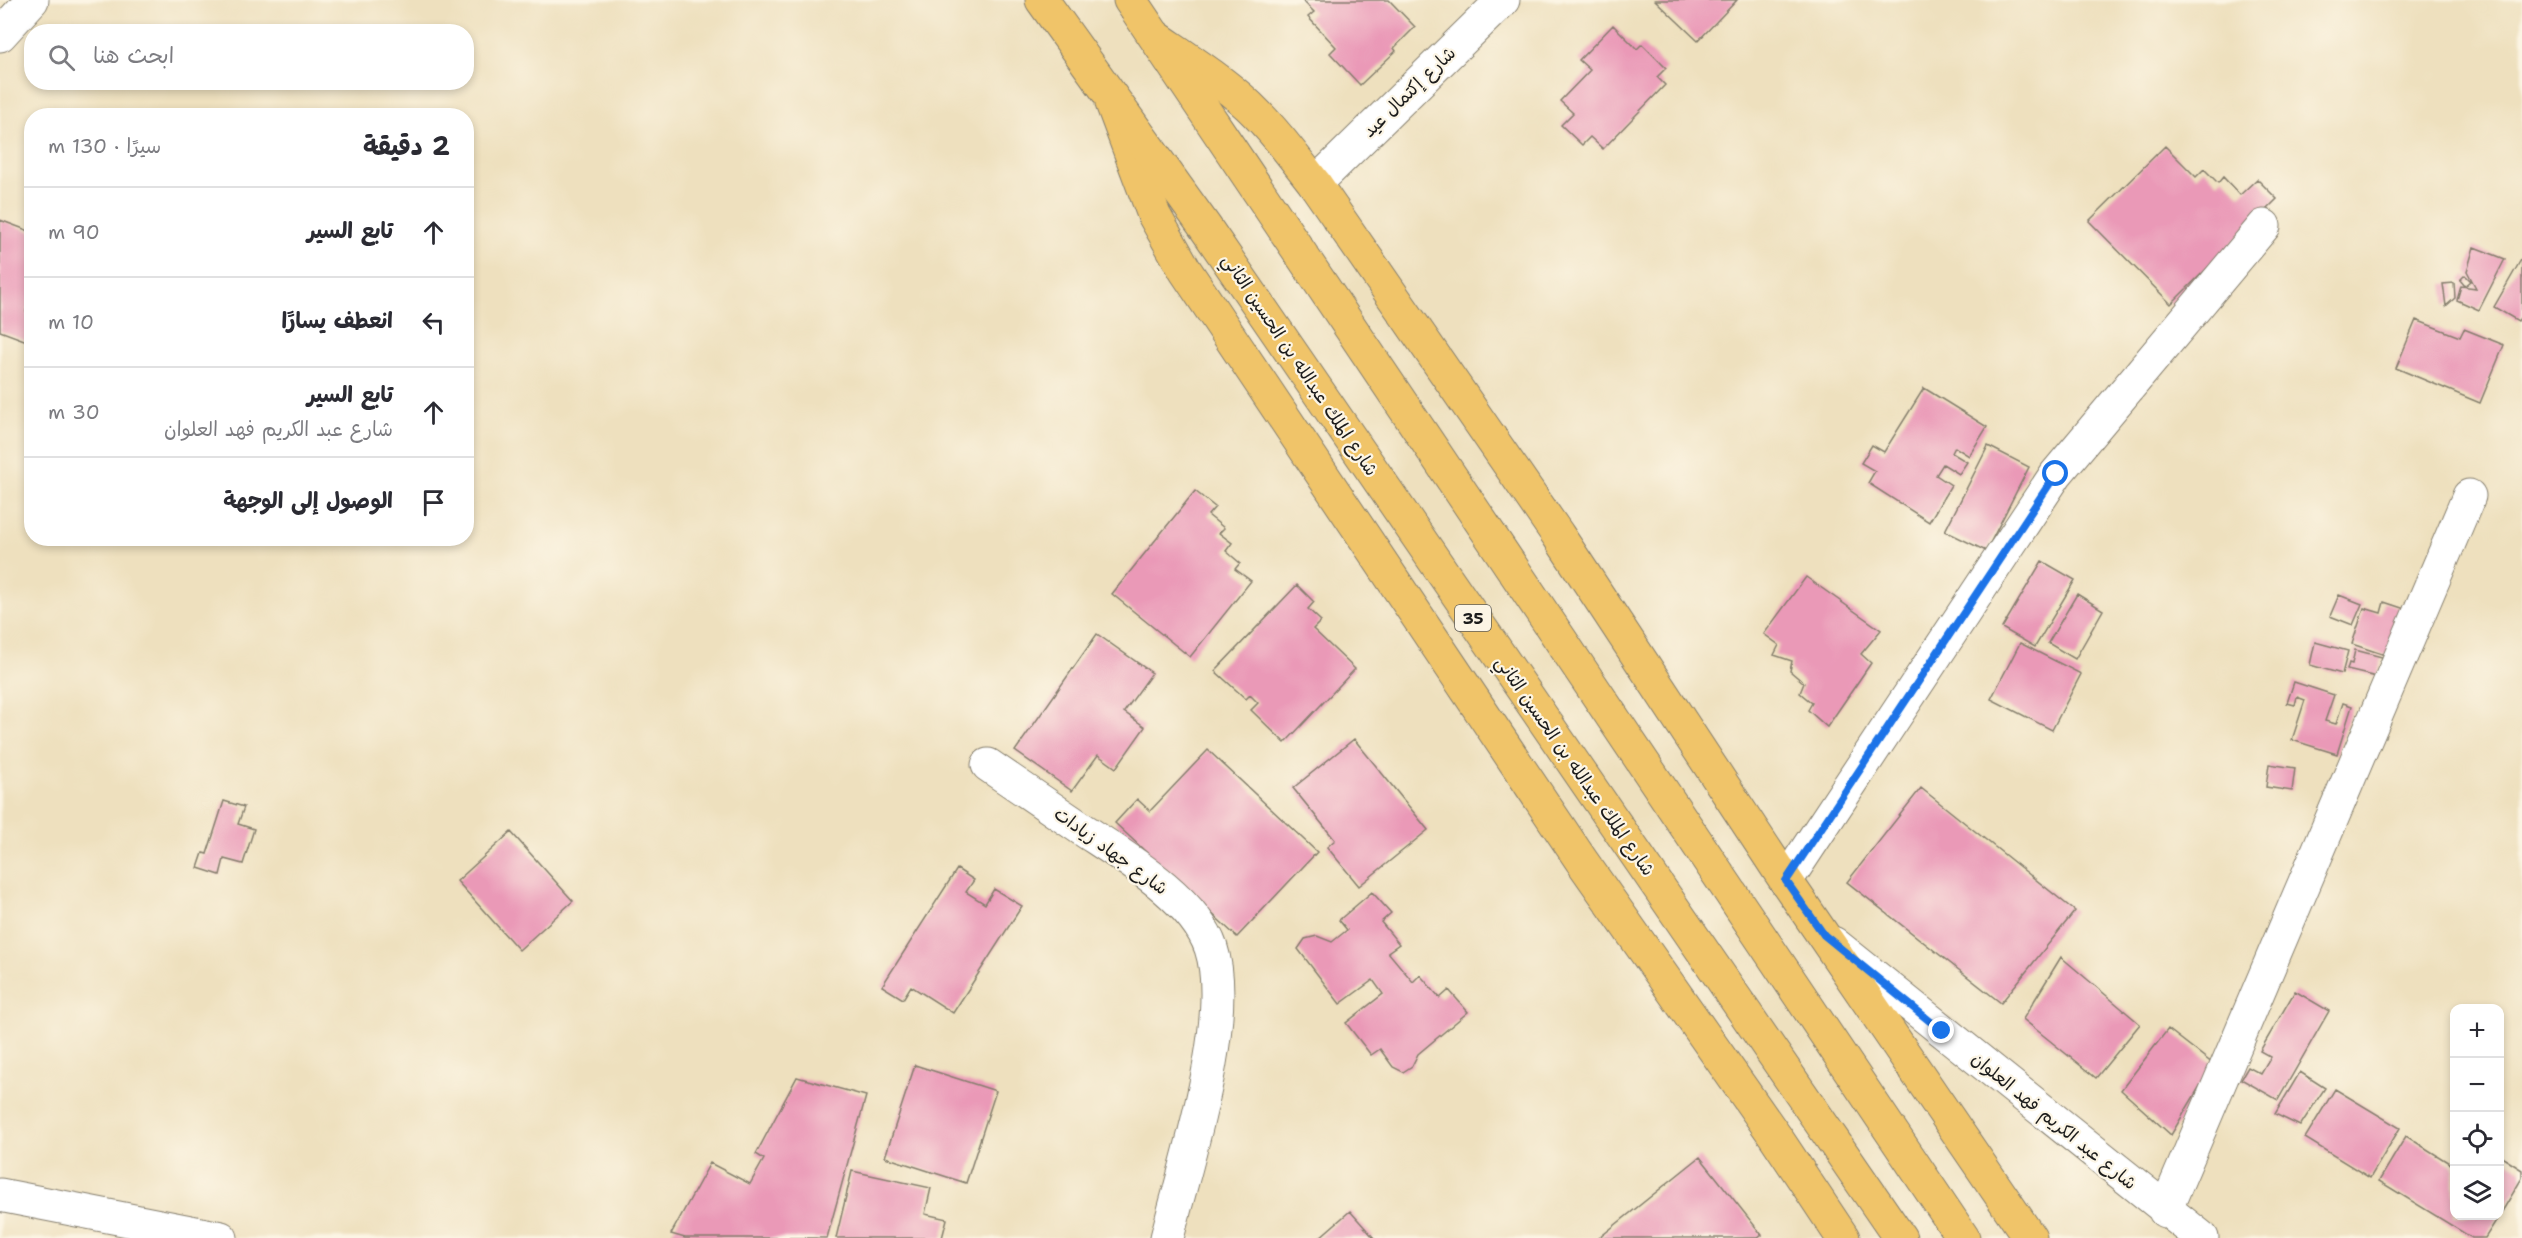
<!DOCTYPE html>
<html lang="ar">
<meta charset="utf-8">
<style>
:root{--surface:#fff;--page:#f7f7f7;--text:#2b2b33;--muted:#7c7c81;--line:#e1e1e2}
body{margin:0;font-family:"Shantell Sans","Playpen Sans Arabic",sans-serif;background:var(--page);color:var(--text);direction:rtl}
.controls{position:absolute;right:18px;bottom:18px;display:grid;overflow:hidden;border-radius:12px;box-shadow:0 3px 9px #0003}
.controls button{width:54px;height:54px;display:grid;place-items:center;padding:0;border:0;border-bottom:2px solid var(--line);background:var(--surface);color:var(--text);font:30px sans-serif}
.stop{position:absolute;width:18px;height:18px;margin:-14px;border:4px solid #1a73e8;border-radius:50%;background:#fff}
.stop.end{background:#1a73e8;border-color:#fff;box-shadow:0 2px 6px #0008}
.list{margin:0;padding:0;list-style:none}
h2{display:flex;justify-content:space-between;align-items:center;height:78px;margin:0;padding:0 24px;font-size:26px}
h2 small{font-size:20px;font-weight:400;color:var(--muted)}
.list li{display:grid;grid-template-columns:39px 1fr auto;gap:18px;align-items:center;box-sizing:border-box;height:90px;padding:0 24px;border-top:2px solid var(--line)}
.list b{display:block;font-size:22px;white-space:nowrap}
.list p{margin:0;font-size:20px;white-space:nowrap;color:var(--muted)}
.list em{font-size:20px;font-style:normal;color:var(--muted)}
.icon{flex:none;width:33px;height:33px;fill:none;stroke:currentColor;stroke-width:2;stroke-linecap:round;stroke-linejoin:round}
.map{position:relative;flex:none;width:2522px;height:1238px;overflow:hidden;direction:ltr}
.search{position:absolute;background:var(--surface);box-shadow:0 3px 9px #0003;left:24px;top:24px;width:450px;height:66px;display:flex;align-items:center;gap:15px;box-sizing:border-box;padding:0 21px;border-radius:24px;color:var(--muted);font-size:22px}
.panel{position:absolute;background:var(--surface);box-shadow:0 3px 9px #0003;left:24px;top:108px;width:450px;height:438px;border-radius:24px;direction:rtl}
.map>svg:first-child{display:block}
.building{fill:#ea99b7}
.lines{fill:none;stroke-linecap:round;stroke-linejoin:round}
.minor-casing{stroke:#857e6d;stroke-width:35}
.major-casing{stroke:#857e6d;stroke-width:35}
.highway-casing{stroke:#857e6d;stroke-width:35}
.minor{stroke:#fff;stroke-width:33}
.major{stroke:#f0c469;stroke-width:33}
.highway{stroke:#f0c469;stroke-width:33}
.route{stroke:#1a73e8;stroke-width:8}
.labels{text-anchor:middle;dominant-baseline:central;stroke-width:4.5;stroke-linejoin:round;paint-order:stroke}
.shield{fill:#fcf5e5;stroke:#5f5d58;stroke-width:1.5}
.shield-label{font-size:16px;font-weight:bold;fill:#1c1c1c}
.street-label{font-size:18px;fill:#1c1c1c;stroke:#fcf5e5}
</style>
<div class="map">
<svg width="2522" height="1238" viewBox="0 0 2522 1238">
<rect width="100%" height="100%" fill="#fcf5e5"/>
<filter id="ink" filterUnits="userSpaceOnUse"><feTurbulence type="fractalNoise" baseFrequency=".0167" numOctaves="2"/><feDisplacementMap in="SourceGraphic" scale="12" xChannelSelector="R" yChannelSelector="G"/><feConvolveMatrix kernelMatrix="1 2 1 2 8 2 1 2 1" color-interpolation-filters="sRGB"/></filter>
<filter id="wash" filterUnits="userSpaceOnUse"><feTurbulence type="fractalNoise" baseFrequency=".008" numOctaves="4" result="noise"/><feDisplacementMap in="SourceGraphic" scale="24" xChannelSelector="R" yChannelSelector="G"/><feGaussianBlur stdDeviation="1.35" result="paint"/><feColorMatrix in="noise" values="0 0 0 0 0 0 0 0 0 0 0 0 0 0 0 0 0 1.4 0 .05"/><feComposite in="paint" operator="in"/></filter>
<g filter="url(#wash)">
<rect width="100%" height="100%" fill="#eee0be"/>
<g id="blocks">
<path class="building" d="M 1302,0 L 1389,0 L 1415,27 L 1394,48 L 1396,51 L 1360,85 L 1330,53 L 1336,47 L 1308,17 L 1314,12 Z
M 1655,0 L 1737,0 L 1698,41 Z
M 1613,25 L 1637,49 L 1642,44 L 1666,68 L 1657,77 L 1665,85 L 1603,149 L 1590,137 L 1582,145 L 1561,125 L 1573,113 L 1560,101 L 1590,70 L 1579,60 Z
M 2165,146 L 2196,177 L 2204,169 L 2218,183 L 2223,177 L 2240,195 L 2257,179 L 2277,199 L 2171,304 L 2089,221 Z
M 0,220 L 32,232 L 32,298 L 26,311 L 32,314 L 32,343 L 0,331 Z
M 2474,247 L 2505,259 L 2479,310 L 2457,300 L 2461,286 L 2476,288 L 2467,271 Z
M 2522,258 L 2522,315 L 2518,321 L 2494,307 Z
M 2465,275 L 2471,281 L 2465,286 L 2460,280 Z
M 2454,283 L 2455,298 L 2446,306 L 2443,284 Z
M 2416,320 L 2460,337 L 2464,329 L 2504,345 L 2480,403 L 2396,368 Z
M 1924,388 L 1987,427 L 1969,456 L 1955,447 L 1952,453 L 1967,462 L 1959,474 L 1943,464 L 1936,475 L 1951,485 L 1929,522 L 1868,483 L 1875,471 L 1861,463 L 1872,445 L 1884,452 Z
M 1988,446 L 2029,467 L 1986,551 L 1945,531 Z
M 1195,491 L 1215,507 L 1208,515 L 1224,528 L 1219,533 L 1232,543 L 1226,551 L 1240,563 L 1235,569 L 1251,581 L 1190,657 L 1112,594 Z
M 2042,561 L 2075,580 L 2035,647 L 2002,628 Z
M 1806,577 L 1881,630 L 1861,654 L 1871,663 L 1827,727 L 1808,710 L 1812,703 L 1800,693 L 1804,683 L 1790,671 L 1792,661 L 1774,655 L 1779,645 L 1764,634 Z
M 1297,585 L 1314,602 L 1308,609 L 1321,621 L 1313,629 L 1355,669 L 1285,743 L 1251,710 L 1258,703 L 1250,695 L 1246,699 L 1215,671 Z
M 2077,594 L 2103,610 L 2075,659 L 2048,643 Z
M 2339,595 L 2362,604 L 2353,625 L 2330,616 Z
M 2384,602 L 2408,610 L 2391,657 L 2352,644 L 2364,608 L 2381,613 Z
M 1097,634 L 1152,673 L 1124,712 L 1145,727 L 1116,768 L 1098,755 L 1072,791 L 1015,751 Z
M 2315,642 L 2348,651 L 2342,674 L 2310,665 Z
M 2020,643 L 2081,674 L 2052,730 L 1991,699 Z
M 2355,650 L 2382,657 L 2377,677 L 2347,670 L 2349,663 L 2352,664 Z
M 2294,682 L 2334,695 L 2325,721 L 2336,724 L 2343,703 L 2352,706 L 2337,754 L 2292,740 L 2305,700 L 2297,697 L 2295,705 L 2287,703 Z
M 1354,739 L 1428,830 L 1359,886 L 1327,847 L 1335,840 L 1293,788 Z
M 1208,750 L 1317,852 L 1237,937 L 1115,823 L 1137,799 L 1150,811 Z
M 2269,764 L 2295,768 L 2292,791 L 2266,787 Z
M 1921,788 L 2075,911 L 2001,1003 L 1847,882 Z
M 224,801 L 244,807 L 238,824 L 254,829 L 243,864 L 224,859 L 220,875 L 198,868 L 203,853 L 207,854 Z
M 511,832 L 573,901 L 519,950 L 457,881 Z
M 957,869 L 974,880 L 966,892 L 985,904 L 994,889 L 1022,906 L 953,1013 L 911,986 L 903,999 L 882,986 Z
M 1372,892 L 1391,913 L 1381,922 L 1399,944 L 1388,952 L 1413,982 L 1420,975 L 1440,998 L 1449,990 L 1468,1012 L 1418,1054 L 1412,1066 L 1403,1072 L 1393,1067 L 1380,1049 L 1371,1055 L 1346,1023 L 1383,994 L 1373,980 L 1340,1004 L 1298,949 L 1305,939 L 1317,936 L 1332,942 L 1347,930 L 1339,920 Z
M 2061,957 L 2140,1024 L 2096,1078 L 2023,1019 Z
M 2295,991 L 2329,1011 L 2278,1100 L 2241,1079 L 2248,1067 L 2261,1074 L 2271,1057 L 2260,1051 Z
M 2168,1029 L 2213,1064 L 2171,1135 L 2121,1090 Z
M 915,1065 L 996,1091 L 966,1183 L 885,1157 Z
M 2300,1072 L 2325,1088 L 2300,1126 L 2275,1114 Z
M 797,1077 L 866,1096 L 827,1238 L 685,1238 L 671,1234 L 710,1163 L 750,1184 L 764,1159 L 756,1154 Z
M 2335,1089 L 2400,1128 L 2370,1178 L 2305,1138 Z
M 2406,1136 L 2454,1166 L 2454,1216 L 2499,1216 L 2485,1238 L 2472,1238 L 2379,1181 Z
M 2500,1156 L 2522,1170 L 2522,1178 L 2500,1215 Z
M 1700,1157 L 1762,1235 L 1758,1238 L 1599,1238 Z
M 852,1171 L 931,1188 L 925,1214 L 947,1219 L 942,1238 L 836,1238 Z
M 1350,1211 L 1374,1238 L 1319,1238 Z"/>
</g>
</g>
<g filter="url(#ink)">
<use href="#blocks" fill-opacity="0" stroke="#857e6d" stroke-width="1.5"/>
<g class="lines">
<g class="minor-casing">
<path id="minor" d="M 0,35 L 32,0
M 1315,184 L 1503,0
M 988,765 C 1020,787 1051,808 1082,829 C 1124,857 1194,898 1211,948 C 1234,1018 1185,1165 1167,1238
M 1786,881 L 2056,474 L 2264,226
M 1833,943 L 2202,1238
M 0,1195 L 221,1238
M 2165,1211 L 2469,496"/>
</g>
<g class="major-casing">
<path id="major" d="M 1156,37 C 1188,59 1221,80 1249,106 C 1274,130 1294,157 1315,184 L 1558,535 L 1786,881 L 2030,1238
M 1112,103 L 1154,215 L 1185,270 L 1581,860 L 1775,1136 L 1843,1238"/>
</g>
<g class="highway-casing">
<path id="highway" d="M 1042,0 L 1205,227 L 1900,1238
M 1130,0 L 1963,1238"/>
</g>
<use href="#minor" class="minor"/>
<use href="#major" class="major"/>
<use href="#highway" class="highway"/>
</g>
</g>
<g class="lines" filter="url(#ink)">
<path class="route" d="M 1942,1031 L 1824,935 L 1786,881 L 2056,474"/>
</g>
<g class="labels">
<rect class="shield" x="1455" y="605" width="36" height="26" rx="4.5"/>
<g class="shield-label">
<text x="1473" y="618">35</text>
</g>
<g class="street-label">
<text transform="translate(1409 92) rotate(-44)">شارع إكتمال عيد</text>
<text transform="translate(1300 365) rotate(56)">شارع الملك عبدالله بن الحسين الثاني</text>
<text transform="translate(1575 766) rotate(55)">شارع الملك عبدالله بن الحسين الثاني</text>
<text transform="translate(1111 851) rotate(36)">شارع جهاد زيادات</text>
<text transform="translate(2054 1121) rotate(39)">شارع عبد الكريم فهد العلوان</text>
</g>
</g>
</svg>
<div class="controls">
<button>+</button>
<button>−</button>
<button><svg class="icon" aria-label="locate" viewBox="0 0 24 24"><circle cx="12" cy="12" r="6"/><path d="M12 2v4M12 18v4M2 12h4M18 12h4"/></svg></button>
<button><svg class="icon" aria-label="layers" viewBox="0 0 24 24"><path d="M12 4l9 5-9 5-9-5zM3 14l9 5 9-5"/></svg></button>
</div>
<div class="stop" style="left:2056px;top:474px"></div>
<div class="stop end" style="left:1942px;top:1031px"></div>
<div class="search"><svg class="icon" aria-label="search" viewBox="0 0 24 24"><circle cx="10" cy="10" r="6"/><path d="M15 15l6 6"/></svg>ابحث هنا</div>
<section class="panel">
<h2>2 دقيقة<small>سيرًا · 130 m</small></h2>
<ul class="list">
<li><svg class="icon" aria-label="ahead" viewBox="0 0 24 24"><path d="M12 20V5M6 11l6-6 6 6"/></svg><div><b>تابع السير</b></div><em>90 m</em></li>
<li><svg class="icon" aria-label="left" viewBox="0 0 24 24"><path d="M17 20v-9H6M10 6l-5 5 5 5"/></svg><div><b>انعطف يسارًا</b></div><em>10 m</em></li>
<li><svg class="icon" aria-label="ahead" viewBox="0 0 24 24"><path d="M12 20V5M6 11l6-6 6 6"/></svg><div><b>تابع السير</b><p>شارع عبد الكريم فهد العلوان</p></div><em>30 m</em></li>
<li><svg class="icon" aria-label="arrive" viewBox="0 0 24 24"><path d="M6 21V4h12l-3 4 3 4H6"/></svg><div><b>الوصول إلى الوجهة</b></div></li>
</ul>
</section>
</div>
